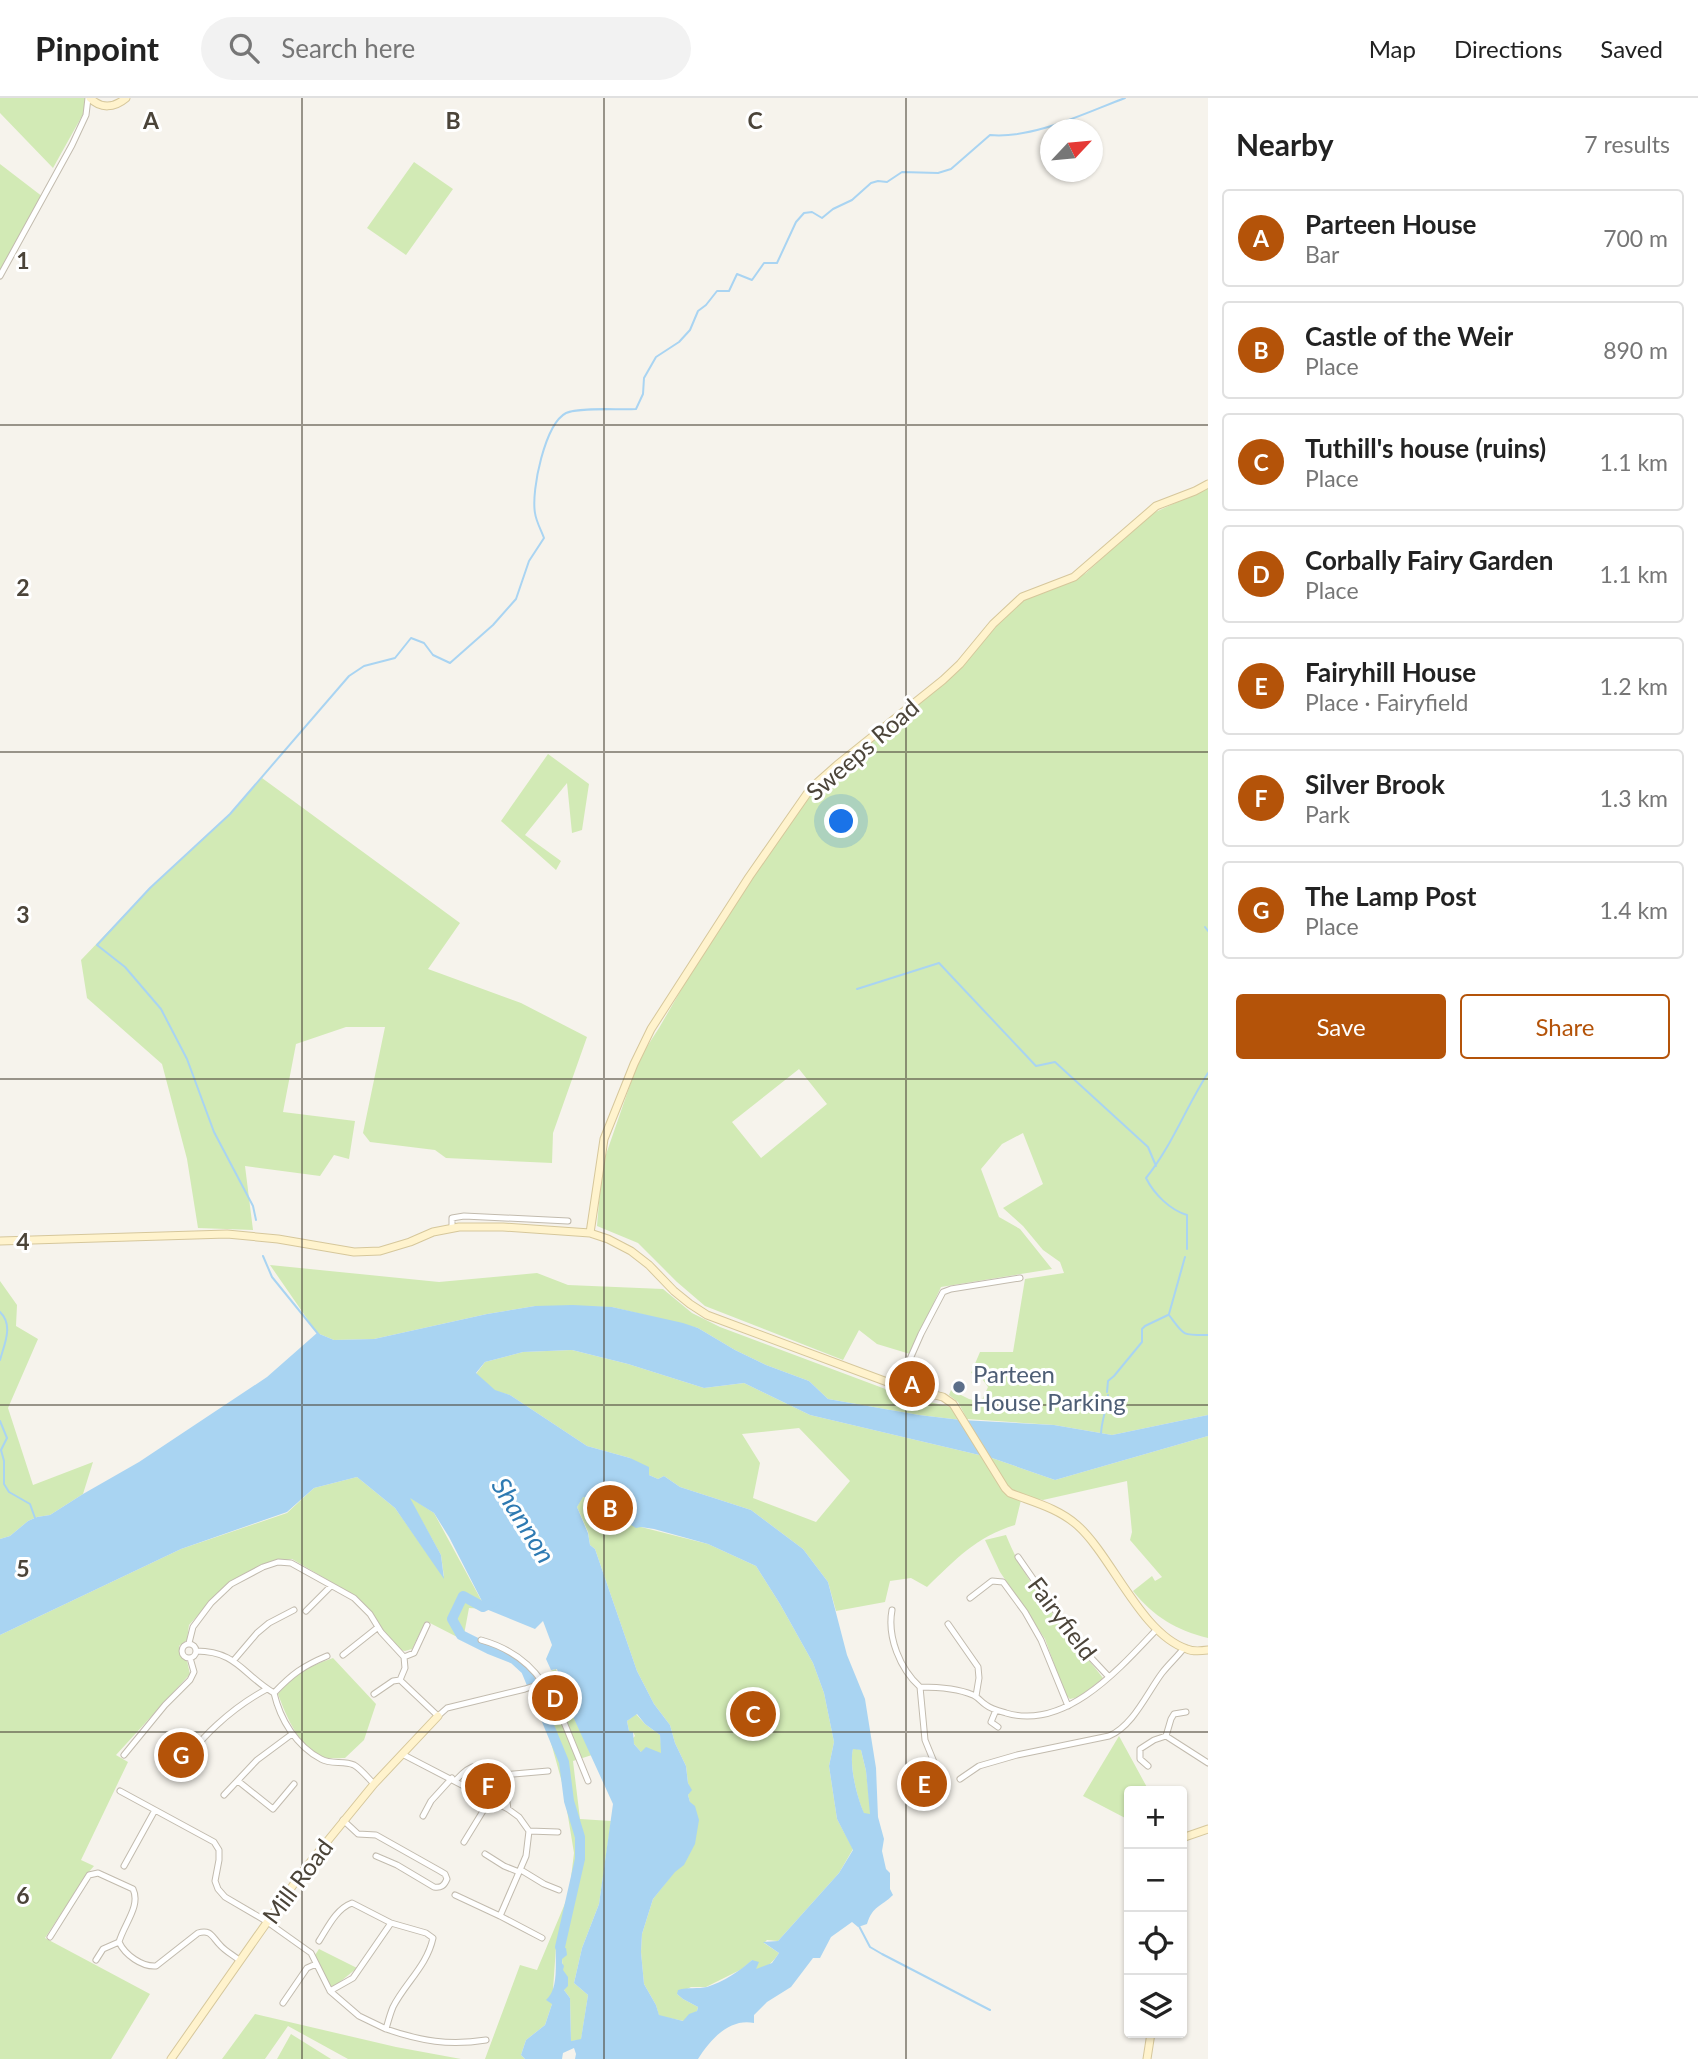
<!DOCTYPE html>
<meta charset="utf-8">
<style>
:root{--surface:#fff;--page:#f2f2f2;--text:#222;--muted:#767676;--line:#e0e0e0;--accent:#b45309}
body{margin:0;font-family:Lato,sans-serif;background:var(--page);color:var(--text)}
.controls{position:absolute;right:21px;bottom:21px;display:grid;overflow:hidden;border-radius:7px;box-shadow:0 2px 5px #0004}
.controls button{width:63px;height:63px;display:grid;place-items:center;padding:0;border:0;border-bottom:2px solid var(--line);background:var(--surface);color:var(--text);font:35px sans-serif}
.compass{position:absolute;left:1040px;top:21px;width:63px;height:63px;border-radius:50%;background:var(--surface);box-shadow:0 2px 5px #0004;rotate:64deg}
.you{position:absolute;left:842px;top:724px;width:24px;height:24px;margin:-18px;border:5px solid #fff;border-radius:50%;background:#1a73e8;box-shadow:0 0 0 10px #1a73e833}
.badge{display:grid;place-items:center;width:46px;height:46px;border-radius:50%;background:var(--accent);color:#fff;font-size:23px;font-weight:700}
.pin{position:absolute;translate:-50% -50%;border:4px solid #fff;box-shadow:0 2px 7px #0006}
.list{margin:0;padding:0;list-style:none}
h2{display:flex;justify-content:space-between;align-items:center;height:91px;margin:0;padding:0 28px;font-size:30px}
h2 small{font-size:23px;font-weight:400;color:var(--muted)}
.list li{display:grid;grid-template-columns:46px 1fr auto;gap:21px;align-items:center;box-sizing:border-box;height:98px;margin:0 14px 14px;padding:0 14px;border:2px solid var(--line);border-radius:7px}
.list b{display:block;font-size:26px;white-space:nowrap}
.list p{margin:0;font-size:23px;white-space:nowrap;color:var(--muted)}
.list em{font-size:23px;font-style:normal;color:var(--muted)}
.actions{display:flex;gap:14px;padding:21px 28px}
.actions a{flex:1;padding:16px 0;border:2px solid var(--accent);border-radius:7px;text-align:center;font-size:24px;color:var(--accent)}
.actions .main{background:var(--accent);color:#fff}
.icon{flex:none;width:38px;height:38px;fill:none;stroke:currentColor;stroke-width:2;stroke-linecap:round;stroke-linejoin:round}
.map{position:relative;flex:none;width:1208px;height:1961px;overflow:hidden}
header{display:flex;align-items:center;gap:42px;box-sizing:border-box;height:98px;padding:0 35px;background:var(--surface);border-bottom:2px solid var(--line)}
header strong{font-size:33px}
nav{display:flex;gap:38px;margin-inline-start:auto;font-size:24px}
.search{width:490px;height:63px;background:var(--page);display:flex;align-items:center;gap:18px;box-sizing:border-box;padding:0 24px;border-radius:38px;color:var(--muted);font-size:26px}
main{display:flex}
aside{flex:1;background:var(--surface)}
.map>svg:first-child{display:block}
.green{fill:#d2eab5;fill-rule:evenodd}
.water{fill:#a9d4f2;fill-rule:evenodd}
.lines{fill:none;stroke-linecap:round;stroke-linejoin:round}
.stream{stroke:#a9d4f2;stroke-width:2}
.river{stroke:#a9d4f2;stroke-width:10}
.street-casing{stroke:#c2bbae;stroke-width:7}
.secondary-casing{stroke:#d6c79b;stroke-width:9}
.street{stroke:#fff;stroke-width:5}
.secondary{stroke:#fff3cd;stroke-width:7}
.grid{fill:none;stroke:#4b4439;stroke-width:2;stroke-opacity:0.55}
.service-dot{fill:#5c6f8a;stroke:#fff;stroke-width:2.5}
.labels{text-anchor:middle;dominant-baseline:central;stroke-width:6;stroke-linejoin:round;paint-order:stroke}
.street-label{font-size:24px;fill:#4b4439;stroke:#fff}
.service-label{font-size:24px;fill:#4e5e75;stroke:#fff;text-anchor:start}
.water-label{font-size:26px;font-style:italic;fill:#2e7ab2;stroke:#fff}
.grid-label{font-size:23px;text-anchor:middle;font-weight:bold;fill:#4b4439;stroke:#fff;stroke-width:6;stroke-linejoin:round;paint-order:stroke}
</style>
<header>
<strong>Pinpoint</strong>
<div class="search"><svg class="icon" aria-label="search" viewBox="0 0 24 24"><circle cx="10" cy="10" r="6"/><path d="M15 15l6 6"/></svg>Search here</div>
<nav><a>Map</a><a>Directions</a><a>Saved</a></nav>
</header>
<main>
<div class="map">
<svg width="1208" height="1961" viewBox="0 0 1208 1961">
<rect width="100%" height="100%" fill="#f6f3ec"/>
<path class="green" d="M 0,0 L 92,0 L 53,70 L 0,15 Z
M 414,64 L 453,91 L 406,157 L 367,130 Z
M 0,66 L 43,99 L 0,178 Z
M 1208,388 L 1208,1317 L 1112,1337 L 1054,1327 L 967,1321 L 958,1304 L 949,1297 L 951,1292 L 969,1301 L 981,1304 L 988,1289 L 980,1278 L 971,1275 L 980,1254 L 1013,1254 L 1025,1181 L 1064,1175 L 1060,1164 L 1043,1152 L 1023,1128 L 1003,1110 L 1043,1086 L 1023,1035 L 1002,1046 L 981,1071 L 999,1119 L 1020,1131 L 1052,1171 L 941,1189 L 910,1256 L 877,1246 L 859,1232 L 843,1262 L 705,1208 L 677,1184 L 638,1145 L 597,1128 L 602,1068 L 639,961 L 659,930 L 699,861 L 762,765 L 816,690 L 938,588 L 1022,502 L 1072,483 L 1086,475 L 1149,417 L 1197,395 ZM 799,971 L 827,1006 L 761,1060 L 732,1024 Z
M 548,656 L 589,686 L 582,732 L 572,735 L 567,685 L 525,737 L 561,763 L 556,772 L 501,723 Z
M 262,680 L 460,825 L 428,871 L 521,905 L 587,939 L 553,1035 L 552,1065 L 446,1060 L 435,1052 L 370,1044 L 363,1035 L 385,929 L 346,929 L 296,946 L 283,1014 L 355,1023 L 349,1061 L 334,1057 L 320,1078 L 245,1068 L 253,1132 L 198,1130 L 187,1061 L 162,966 L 87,900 L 81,862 L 150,790 L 230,716 Z
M 270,1167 L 439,1184 L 537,1175 L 568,1187 L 663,1191 L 692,1215 L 720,1229 L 904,1298 L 951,1309 L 961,1322 L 919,1317 L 828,1301 L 809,1283 L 766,1267 L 735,1252 L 698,1230 L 612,1209 L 535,1208 L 487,1216 L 374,1241 L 334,1242 L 317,1235 Z
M 0,1183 L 17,1207 L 16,1228 L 38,1241 L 8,1310 L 33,1387 L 93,1364 L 83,1396 L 50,1417 L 37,1419 L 28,1423 L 10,1438 L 0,1441 Z
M 572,1252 L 628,1266 L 704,1290 L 744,1285 L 810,1317 L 992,1360 L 1055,1382 L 1208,1338 L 1208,1540 C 1176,1532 1154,1519 1133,1493 L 1152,1478 L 1155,1483 L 1162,1479 L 1130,1442 L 1132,1434 L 1127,1383 L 1043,1402 L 1022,1398 L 1015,1427 C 976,1439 956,1461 927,1489 L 911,1480 L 890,1483 L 885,1504 L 836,1513 L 828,1484 L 803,1451 L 751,1412 L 680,1389 L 664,1378 L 658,1381 L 649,1377 L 630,1360 L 587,1348 L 510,1297 L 495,1293 L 476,1276 L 485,1264 L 523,1254 ZM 799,1330 L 850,1383 L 816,1424 L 753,1400 L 760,1365 L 742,1336 Z
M 357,1379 L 395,1410 L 444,1479 L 441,1457 L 408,1398 L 434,1415 L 486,1511 L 469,1510 L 463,1542 L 426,1523 L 412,1551 L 405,1553 L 400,1552 L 383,1534 L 366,1508 L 355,1498 L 292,1461 L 263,1466 L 226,1487 L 189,1527 L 187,1542 L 179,1548 L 181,1557 L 187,1563 L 190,1576 L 116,1657 L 128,1664 L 81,1762 L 94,1768 L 87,1776 L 45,1840 L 150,1896 L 111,1961 L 0,1961 L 0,1537 L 181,1451 L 287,1415 L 314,1390 Z
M 582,1399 L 605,1401 L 641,1429 L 708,1446 L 756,1468 L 780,1506 L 813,1565 L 824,1595 L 834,1644 L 829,1668 L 837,1721 L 853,1751 L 839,1775 L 778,1843 L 767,1842 L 764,1845 L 779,1855 C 773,1864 767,1871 755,1871 L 752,1862 L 742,1871 L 706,1889 L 691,1889 L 677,1896 L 683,1901 L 698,1909 L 697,1913 L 684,1923 L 659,1918 L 656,1907 L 644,1886 L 641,1854 L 642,1836 L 653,1801 L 675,1773 L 684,1766 L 690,1704 L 688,1697 L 691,1692 L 688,1685 L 686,1668 L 675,1645 L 670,1627 L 654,1606 L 637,1573 L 595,1451 L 590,1447 L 588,1434 L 577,1409 Z
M 1006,1437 C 1025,1486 1071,1539 1103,1580 L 1079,1599 L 1070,1601 L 1065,1596 L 1045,1541 L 1000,1474 L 985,1442 Z
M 333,1560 L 376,1606 L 364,1642 L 345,1660 C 338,1660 328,1661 322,1659 C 299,1649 286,1618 278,1596 C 296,1575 307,1569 333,1560 Z
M 556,1571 L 570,1612 L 592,1657 L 573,1663 L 580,1721 L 611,1723 L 599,1806 L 582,1850 L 574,1885 L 588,1897 L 581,1942 L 571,1943 L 570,1900 L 564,1892 L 562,1861 L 556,1849 L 552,1906 L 545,1927 L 526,1942 L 521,1957 L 525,1961 L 485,1961 L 520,1867 L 537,1872 L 569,1796 L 574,1755 L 563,1688 L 545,1623 L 528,1585 C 542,1582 545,1574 556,1571 Z
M 636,1616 L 645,1626 L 660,1637 L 662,1656 L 655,1654 L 641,1654 L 634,1646 L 632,1641 L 635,1638 L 633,1634 L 629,1633 L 627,1623 Z
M 1119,1638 L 1149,1693 L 1129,1693 L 1129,1722 L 1083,1698 Z
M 853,1650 L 861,1652 L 866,1673 L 871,1716 L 864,1716 C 857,1699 849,1668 853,1650 Z
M 475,1669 L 489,1673 L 498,1679 L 503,1701 L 465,1682 L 465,1675 Z
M 319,1851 L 357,1870 L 335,1888 L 331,1889 L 315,1857 Z
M 255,1916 L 396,1949 L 461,1961 L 348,1961 L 288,1928 L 265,1961 L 222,1961 Z
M 291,1936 L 331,1961 L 277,1961 Z"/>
<path class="water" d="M 573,1207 L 612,1209 L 683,1225 L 698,1230 L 735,1252 L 766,1267 L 809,1283 L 828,1301 L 919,1317 L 961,1322 L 1054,1327 L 1112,1337 L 1208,1317 L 1208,1338 L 1055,1382 L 992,1360 L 810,1317 L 744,1285 L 704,1290 L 628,1266 L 572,1252 L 523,1254 L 485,1264 L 476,1275 L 495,1292 L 510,1297 L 587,1348 L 630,1360 L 649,1369 L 649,1377 L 658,1381 L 664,1378 L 680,1389 L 751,1412 L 803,1451 L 828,1484 L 847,1557 L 865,1601 L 876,1670 L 878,1719 L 884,1741 L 882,1753 L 886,1771 L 890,1775 L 890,1791 L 893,1797 C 881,1809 873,1807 867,1826 L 858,1829 L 852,1824 L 831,1839 L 820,1860 L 813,1860 L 791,1889 L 767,1904 L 754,1917 L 754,1925 C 729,1920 710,1942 698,1961 L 575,1961 L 576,1956 L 574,1950 L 563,1955 L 562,1961 L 525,1961 L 521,1957 L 526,1942 L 545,1927 L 552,1906 L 546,1902 C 559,1891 555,1865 556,1849 L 566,1850 L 567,1857 L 562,1861 L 562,1865 L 564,1868 L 563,1872 L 568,1879 L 568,1888 L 564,1892 L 570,1900 L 571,1943 L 581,1941 L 588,1897 L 574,1885 L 582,1850 L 599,1806 L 613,1706 L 570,1612 L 557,1571 L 551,1572 L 546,1561 L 552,1547 L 543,1523 L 535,1531 L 486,1511 L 449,1439 L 434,1415 L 410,1400 L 441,1457 L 444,1481 L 395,1410 L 357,1379 L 314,1390 L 287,1414 L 181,1451 L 0,1537 L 0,1441 L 10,1438 L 28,1423 L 37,1419 L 50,1417 L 83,1396 L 139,1364 L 267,1279 L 317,1235 L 334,1242 L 374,1241 L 487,1216 L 535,1208 ZM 583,1399 L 605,1401 L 632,1423 L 631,1427 L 636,1430 L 641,1429 L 654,1431 L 708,1446 L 756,1468 L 780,1506 L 813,1565 L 824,1595 L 834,1644 L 829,1668 L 837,1721 L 853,1752 L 839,1775 L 778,1843 L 763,1844 L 779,1855 L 772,1865 L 756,1871 L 759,1864 L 752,1862 C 740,1873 723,1884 707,1889 C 698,1891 688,1889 678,1892 L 677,1896 L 683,1901 L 698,1909 L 697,1913 L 689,1916 L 683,1923 L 659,1917 L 656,1907 L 644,1886 L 641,1854 L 642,1836 L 653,1801 L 675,1774 L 684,1767 L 695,1746 L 699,1722 L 695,1708 L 690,1704 L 688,1697 L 692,1692 L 688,1685 L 686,1668 L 675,1645 L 670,1627 L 654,1606 L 637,1573 L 595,1451 L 590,1447 L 588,1435 L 577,1409 ZM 637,1616 L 645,1626 L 660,1637 L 661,1655 L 646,1649 L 641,1654 L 634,1646 L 633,1634 L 629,1633 L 627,1623 ZM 853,1651 L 861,1652 L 866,1673 L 870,1716 L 864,1715 C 857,1699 849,1668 853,1651 Z"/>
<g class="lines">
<path class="stream" d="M 1205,829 L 1208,833
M 857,891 L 939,865 L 1036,968 L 1055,964 L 1148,1049 L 1156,1068
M 256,1122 L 253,1108 L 214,1034 L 187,961 L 161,911 L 125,869 L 97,847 L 150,790 L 230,716 L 349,578 L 364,568 L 395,560 L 411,540 L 424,545 L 433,557 L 450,565 L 493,527 L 516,501 L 529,463 L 544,440 C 541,432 536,423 535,415 C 531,392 545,326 566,315 C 579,309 619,312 636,311 L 643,296 L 644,280 L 656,259 L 679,244 L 690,232 L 698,213 L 706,207 L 717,193 L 729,193 L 737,176 L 752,182 L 764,165 L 777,165 L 796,124 L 804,115 L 812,114 L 822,120 L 833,111 L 852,102 L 871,85 L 878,83 L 887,84 L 902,74 L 938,75 L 951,71 L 990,37 C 1033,41 1085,15 1125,0
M 1187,1151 L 1187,1117 C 1170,1112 1154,1096 1146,1080 C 1172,1048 1186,1009 1208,975
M 263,1158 L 272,1179 L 319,1237
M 0,1214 C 14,1227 4,1247 0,1262
M 1169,1216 L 1185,1159
M 1169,1217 C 1185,1238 1181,1237 1208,1237
M 1107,1294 L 1108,1283 L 1114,1278 L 1142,1244 L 1142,1231 L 1145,1228 L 1168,1217
M 0,1323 L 7,1340 L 1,1352 L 4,1363 L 4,1386 L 9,1394 L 30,1406 L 35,1420
M 1101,1337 C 1101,1323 1107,1311 1108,1297
M 859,1828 L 870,1849 L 882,1856 L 990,1912"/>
<path class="river" d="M 495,1503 L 483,1509 L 463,1498 L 452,1521 L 461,1537 L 489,1551 L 514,1561 L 526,1572 L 564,1664 L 569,1703 L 580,1739 L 580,1761 L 560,1849"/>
<g class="street-casing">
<path id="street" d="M 0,178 L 72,47 L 86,17 L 88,0
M 452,1130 L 452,1120 L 464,1118 L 568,1123
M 898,1288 L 921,1236 L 943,1194 L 951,1191 L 1020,1180
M 1018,1459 L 1079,1547 L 1109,1579
M 970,1500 L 992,1483 L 1003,1484 L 1025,1514 L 1041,1542 L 1068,1608
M 892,1512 C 887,1539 900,1571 920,1589 C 938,1589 957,1590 973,1597 C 978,1599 981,1604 986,1607 C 991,1611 999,1613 1006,1615 C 1066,1633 1121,1569 1157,1531
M 306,1513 L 331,1488
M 948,1526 L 978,1569 L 979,1580 L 976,1598
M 481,1542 C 506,1549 528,1563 543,1585
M 189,1545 L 193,1529 L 211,1505 L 231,1486 L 263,1469 L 278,1464 L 291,1465 L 354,1500 L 370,1516 L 381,1534 L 404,1559 L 405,1570 L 400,1582 L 438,1618 L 447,1610 L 525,1591 L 549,1583 L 559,1612 L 588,1683
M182 1553a7 7 0 1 1 14 0a7 7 0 1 1-14 0Z
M 196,1553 C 237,1553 243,1577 274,1595 C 292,1576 303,1568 327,1558
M 343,1557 L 377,1530
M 404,1559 L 414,1555 L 427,1527
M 234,1562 L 257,1535 L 269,1525 L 294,1512
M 920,1589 L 925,1642 L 934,1664
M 274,1595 C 280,1621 296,1648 321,1661 C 331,1667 344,1662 354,1667 C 361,1671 368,1680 374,1686
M 374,1596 L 393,1583 L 400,1582
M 996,1612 L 991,1624 L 998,1629
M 1166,1638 L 1171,1621 L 1174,1616 L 1186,1614
M 402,1656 L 508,1711 L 519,1719 L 529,1733 L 526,1758 L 500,1818 L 542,1840
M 124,1657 L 165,1607 L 190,1582 L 194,1574 L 190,1560
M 1148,1668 L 1140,1661 L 1140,1651 L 1154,1642 L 1166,1638 L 1208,1665
M 179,1676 C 194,1642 235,1608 267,1591
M 503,1677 L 548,1673
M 960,1681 L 979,1668 L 1017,1657 L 1109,1638 C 1133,1628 1147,1595 1162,1575 C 1169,1566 1177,1559 1184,1550
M 456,1682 C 474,1662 479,1666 503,1677 L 508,1711
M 238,1683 L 273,1711 L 294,1686
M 120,1693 L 214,1744 L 219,1752 L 219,1762 L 215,1783 L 218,1791 L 225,1799 L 266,1823 L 311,1855 L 330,1893 L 353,1880 L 391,1825 L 426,1835 L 433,1840 C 427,1868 405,1885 393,1909 C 390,1916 388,1924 386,1931 L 359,1918 L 330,1893
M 224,1697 L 257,1662 L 292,1636
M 423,1718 L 431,1703 L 452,1680
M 343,1722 L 358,1736 L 376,1737 L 440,1773 L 445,1776 L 447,1781 C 444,1788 441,1790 434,1789 L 397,1767 L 376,1758
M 529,1733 L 558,1734
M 464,1744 L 491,1700
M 485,1756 L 504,1768 L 519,1774
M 124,1768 L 155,1712
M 521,1772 L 544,1786 L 559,1792
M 455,1797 L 500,1818
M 50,1839 L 89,1777 L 98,1775 L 133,1791 C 141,1808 124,1826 119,1844 C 125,1857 142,1869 156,1868 L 198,1835 C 211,1831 212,1839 220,1847 C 225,1853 233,1857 239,1862
M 319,1843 C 328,1829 336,1811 352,1805 L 391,1825
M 96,1862 L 103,1851 L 119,1844
M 283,1905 L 307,1870 L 316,1866
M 386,1931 C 421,1943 449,1948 486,1942"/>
</g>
<g class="secondary-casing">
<path id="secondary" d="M 90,0 C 101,11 114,10 126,0
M 590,1135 L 604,1041 L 634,966 L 651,931 L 749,779 L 811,690 L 837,667 L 943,582 L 960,566 L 993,526 L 1022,499 L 1074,479 L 1156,408 L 1195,393 L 1208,386
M 0,1143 L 227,1136 L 278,1141 L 354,1154 L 380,1153 L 410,1144 L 433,1134 L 459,1129 L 503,1129 L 590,1135 L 608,1141 L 631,1153 L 649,1167 L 674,1193 L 690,1206 L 707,1217 L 898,1288 L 943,1299 L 953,1306 L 1005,1390 L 1010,1395 C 1033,1404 1058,1410 1077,1427 C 1112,1458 1141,1536 1187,1551 C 1193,1554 1201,1553 1208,1552
M 1182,1740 L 1208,1731
M 171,1961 L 303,1773 L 374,1686 L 438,1618
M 1147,1961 L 1151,1935"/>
</g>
<use href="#street" class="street"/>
<use href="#secondary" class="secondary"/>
</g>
<path class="grid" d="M 302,0 L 302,1961M 604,0 L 604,1961M 906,0 L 906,1961M 0,327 L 1208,327M 0,654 L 1208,654M 0,981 L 1208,981M 0,1307 L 1208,1307M 0,1634 L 1208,1634"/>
<circle class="service-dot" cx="959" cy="1289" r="7"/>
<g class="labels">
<g class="street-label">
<text transform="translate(862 651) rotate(-41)">Sweeps Road</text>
<text transform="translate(1063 1520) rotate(53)">Fairyfield</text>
<text transform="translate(297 1783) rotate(-53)">Mill Road</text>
</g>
<g class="service-label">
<text x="973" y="1275">Parteen<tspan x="973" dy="28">House Parking</tspan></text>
</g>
<g class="water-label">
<text transform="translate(524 1422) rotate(58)">Shannon</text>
</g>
</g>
<g class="grid-label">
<text x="151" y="31">A</text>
<text x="453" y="31">B</text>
<text x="755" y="31">C</text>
<text x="23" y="171">1</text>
<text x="23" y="498">2</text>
<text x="23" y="825">3</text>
<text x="23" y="1152">4</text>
<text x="23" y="1479">5</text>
<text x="23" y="1806">6</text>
</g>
</svg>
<div class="controls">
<button>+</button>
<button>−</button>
<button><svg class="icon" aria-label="locate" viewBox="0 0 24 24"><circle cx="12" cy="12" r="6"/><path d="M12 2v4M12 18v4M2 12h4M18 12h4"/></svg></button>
<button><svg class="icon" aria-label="layers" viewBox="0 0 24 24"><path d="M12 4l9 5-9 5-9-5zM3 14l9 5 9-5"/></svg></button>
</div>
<svg class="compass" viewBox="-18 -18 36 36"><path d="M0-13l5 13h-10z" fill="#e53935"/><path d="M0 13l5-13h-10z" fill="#767676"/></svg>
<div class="you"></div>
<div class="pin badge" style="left:912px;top:1286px">A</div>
<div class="pin badge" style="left:610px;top:1410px">B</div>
<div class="pin badge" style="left:753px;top:1616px">C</div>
<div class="pin badge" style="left:555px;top:1600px">D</div>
<div class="pin badge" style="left:924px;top:1686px">E</div>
<div class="pin badge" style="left:488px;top:1688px">F</div>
<div class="pin badge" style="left:181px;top:1657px">G</div>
</div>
<aside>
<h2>Nearby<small>7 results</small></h2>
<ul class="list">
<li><span class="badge">A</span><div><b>Parteen House</b><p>Bar</p></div><em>700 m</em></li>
<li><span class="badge">B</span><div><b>Castle of the Weir</b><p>Place</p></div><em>890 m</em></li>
<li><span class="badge">C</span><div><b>Tuthill's house (ruins)</b><p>Place</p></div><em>1.1 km</em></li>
<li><span class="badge">D</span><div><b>Corbally Fairy Garden</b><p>Place</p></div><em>1.1 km</em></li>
<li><span class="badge">E</span><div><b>Fairyhill House</b><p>Place · Fairyfield</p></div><em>1.2 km</em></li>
<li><span class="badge">F</span><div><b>Silver Brook</b><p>Park</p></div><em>1.3 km</em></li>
<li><span class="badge">G</span><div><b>The Lamp Post</b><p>Place</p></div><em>1.4 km</em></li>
</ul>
<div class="actions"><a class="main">Save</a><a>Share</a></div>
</aside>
</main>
